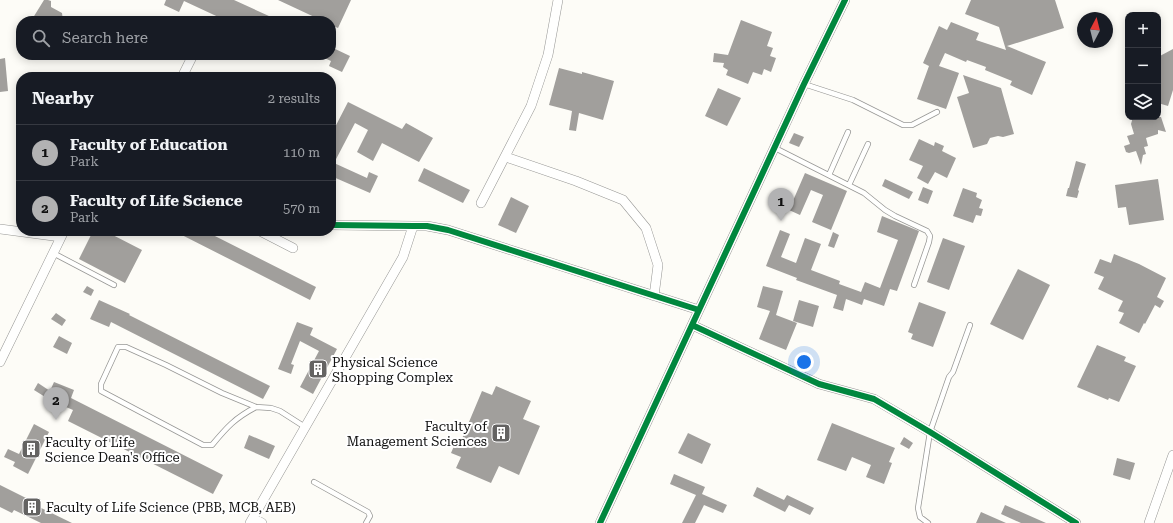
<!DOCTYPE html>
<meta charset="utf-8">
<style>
:root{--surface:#171b24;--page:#242831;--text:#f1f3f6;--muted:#9ea1a6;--line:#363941;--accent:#b2b2b3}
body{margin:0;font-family:"Roboto Serif",serif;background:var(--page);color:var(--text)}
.controls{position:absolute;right:12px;top:12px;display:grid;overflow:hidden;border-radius:8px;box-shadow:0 2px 10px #0003}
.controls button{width:36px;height:36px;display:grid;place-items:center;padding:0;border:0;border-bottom:1px solid var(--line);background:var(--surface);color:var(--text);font:20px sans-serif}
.compass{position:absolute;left:1077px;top:12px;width:36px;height:36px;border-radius:50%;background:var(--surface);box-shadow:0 2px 10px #0003;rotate:7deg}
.you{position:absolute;left:804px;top:362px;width:14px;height:14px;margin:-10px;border:3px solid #fff;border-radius:50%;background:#1a73e8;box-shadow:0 0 0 6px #1a73e833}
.badge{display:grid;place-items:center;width:26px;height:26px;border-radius:50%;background:var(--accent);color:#111;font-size:13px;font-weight:700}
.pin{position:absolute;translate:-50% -33px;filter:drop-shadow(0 1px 2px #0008)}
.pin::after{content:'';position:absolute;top:21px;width:14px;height:12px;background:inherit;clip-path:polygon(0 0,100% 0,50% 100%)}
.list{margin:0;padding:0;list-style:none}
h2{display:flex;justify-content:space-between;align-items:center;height:52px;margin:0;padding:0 16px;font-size:17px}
h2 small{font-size:13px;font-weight:400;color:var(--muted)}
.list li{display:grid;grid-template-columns:26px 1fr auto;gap:12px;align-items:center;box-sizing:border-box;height:56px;padding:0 16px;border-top:1px solid var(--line)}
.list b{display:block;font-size:15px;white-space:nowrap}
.list p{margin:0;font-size:13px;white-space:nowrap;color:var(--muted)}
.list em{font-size:13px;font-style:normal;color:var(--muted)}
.icon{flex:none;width:22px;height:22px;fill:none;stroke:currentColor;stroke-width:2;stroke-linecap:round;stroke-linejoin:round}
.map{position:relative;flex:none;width:1173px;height:523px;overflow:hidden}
.search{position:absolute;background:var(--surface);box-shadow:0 2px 10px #0003;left:16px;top:16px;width:320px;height:44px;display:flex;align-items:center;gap:10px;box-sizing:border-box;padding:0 14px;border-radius:16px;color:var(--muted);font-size:15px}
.panel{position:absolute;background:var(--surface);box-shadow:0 2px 10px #0003;left:16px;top:72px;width:320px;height:164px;border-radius:16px}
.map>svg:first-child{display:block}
.building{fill:#a19f9c}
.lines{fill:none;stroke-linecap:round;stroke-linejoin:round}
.service-casing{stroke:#979795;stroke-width:6}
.minor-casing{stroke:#979795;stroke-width:10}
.service{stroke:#fffffe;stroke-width:4.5}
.minor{stroke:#fffffe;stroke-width:9}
.cycleway-casing{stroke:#fff;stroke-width:8}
.cycleway{stroke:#00873e;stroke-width:6}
.labels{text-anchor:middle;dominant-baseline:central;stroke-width:4;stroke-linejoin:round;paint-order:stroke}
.poi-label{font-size:13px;fill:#111;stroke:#fff;text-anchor:start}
</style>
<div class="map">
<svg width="1173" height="523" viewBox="0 0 1173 523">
<rect width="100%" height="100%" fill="#fdfcf7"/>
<path class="building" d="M 44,0 L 48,0 L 51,1 L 51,7 L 62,13 L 63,21 L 31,21 Z
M 166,0 L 234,0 L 280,21 L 227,21 L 184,1 L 179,12 L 164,5 Z
M 278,0 L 351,0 L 338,28 L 331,25 L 331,21 L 323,21 Z
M 971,0 L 1055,0 L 1064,28 L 1007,46 L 1046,62 L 1032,95 L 1010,85 L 1012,81 L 985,70 L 986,67 L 967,60 L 966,62 L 945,53 L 939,66 L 959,73 L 946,109 L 917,99 L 929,66 L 923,63 L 939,26 L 947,30 L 951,22 L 979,33 L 976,40 L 1006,50 L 999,27 L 965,14 Z
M 741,20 L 772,32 L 767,46 L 773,48 L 770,56 L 776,58 L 771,72 L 764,69 L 762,75 L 753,72 L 748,84 L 726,75 L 728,70 L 723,67 L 724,63 L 713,62 L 714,53 L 728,55 Z
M 331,47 L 350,56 L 342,72 L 329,66 L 331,61 L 318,55 L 331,55 Z
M 1173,49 L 1173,90 L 1168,106 L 1158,103 L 1158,57 Z
M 5,58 L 8,91 L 0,92 L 0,59 Z
M 559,68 L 582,74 L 582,72 L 614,81 L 603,120 L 579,113 L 576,131 L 569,130 L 572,111 L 549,105 Z
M 963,75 L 1001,88 L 1014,134 L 1003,137 L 998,136 L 990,138 L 987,144 L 973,148 L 957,97 L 969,93 Z
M 718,88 L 741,98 L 727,126 L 705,116 Z
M 348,102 L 402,129 L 406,123 L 433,138 L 419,162 L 382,143 L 373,161 L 357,152 L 368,130 L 355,123 L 334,163 L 367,178 L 369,172 L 378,176 L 370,193 L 331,176 L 331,135 Z
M 1133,117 L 1161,117 L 1166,132 L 1158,130 L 1158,134 L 1146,138 L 1148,146 L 1144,147 L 1146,154 L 1143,155 L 1141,165 L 1136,151 L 1129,153 L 1126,152 L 1124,146 L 1130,144 L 1127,136 L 1134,134 L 1131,124 Z
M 794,133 L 804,137 L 799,147 L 789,143 Z
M 919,139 L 934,146 L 935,142 L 944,146 L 942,151 L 956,158 L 947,178 L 935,172 L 928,184 L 917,178 L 923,166 L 909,160 Z
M 1076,161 L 1086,164 L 1078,190 L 1079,191 L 1077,198 L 1066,196 L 1068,188 L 1069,188 Z
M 424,168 L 470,190 L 463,203 L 418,181 Z
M 805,173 L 847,191 L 831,230 L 812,222 L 823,195 L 811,190 L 800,215 L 789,210 Z
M 885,179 L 913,192 L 909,199 L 882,186 Z
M 1158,179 L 1164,220 L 1129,225 L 1126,207 L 1118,208 L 1115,185 Z
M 923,187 L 933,191 L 928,204 L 918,200 Z
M 963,188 L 977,193 L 976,197 L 982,200 L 979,208 L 983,209 L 981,216 L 976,215 L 973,223 L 953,216 Z
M 511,197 L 529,206 L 516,233 L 498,225 Z
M 882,216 L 919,231 L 897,291 L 890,289 L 884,306 L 864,299 L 862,305 L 846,299 L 843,311 L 833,308 L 837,295 L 796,280 L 797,278 L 766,266 L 780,230 L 790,234 L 781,257 L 796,263 L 805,238 L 821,244 L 811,270 L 840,281 L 839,284 L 861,292 L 865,282 L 880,288 L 898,240 L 877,232 Z
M 93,231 L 105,231 L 142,250 L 125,283 L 79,259 Z
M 174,231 L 205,231 L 316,287 L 310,300 Z
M 833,232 L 839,235 L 834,248 L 828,246 Z
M 943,238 L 965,246 L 949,290 L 927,282 Z
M 1114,254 L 1139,264 L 1166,278 L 1157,297 L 1164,301 L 1160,308 L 1155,305 L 1145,324 L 1144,323 L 1139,333 L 1119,323 L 1124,313 L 1118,311 L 1123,301 L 1098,289 L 1104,277 L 1094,273 L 1100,259 L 1111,263 Z
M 1018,269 L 1050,285 L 1023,340 L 990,324 Z
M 87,286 L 94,290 L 91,296 L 83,292 Z
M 763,286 L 783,291 L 776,315 L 797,323 L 786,350 L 759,339 L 770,311 L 757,307 Z
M 99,300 L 130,314 L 129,315 L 270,386 L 263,399 L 111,322 L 109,327 L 90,319 Z
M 799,300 L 819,306 L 813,327 L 793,321 Z
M 919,302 L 946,312 L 933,347 L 911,339 L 913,334 L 908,332 Z
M 56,313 L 66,320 L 62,326 L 51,319 Z
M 297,322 L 313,328 L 310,335 L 337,349 L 313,394 L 300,387 L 319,351 L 300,341 L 291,364 L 294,365 L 291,374 L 278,369 Z
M 59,336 L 72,343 L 67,354 L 53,347 Z
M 1097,345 L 1126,357 L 1124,361 L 1136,366 L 1119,402 L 1109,398 L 1108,400 L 1077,387 Z
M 54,382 L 74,390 L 71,398 L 223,475 L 213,494 L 68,421 L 73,410 L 50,400 L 34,390 L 38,383 L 50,391 Z
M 496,386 L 531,401 L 523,419 L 540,426 L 519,475 L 499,466 L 491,483 L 456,468 L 461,457 L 451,453 L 457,439 L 461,441 L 482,391 L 492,395 Z
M 832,423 L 895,448 L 889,462 L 892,463 L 884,484 L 866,477 L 871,465 L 852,457 L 846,471 L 817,460 Z
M 34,424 L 49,432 L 28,474 L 13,466 L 15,462 L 4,457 L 8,449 L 19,454 Z
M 688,433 L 711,444 L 702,464 L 678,453 Z
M 249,435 L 275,446 L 269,459 L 244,448 Z
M 904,437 L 913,443 L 909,449 L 900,444 Z
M 1117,458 L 1135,463 L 1130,480 L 1113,475 Z
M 674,474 L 705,487 L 702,494 L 727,505 L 723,513 L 704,505 L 695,523 L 682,523 L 696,495 L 670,484 Z
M 0,485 L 34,502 L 33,504 L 72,523 L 41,523 L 14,510 L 12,513 L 0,507 Z
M 757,487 L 784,500 L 787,495 L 814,508 L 810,515 L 789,505 L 785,512 L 753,496 Z
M 1005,505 L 1046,523 L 1021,523 L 1001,514 Z
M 981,512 L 1006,523 L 976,523 Z"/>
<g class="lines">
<g class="service-casing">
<path id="service" d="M 804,84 L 853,100 L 903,125 L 912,125 L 937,112
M 775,148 L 864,193 L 885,210 L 895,216 L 927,231 L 930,236 L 929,242 L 914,285
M 829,175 L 848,132
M 849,185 L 868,144
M 53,253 L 114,285
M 256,407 C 235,418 227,427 212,445 L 203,445 L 101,391 L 101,384 L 118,347 L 126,347 L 166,365 L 222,393 L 256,407 L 271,408 L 280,411 L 305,427
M 314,482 L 368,512 L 370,516 L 366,523
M 928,523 L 920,517 L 918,508 L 930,432 L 949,377 L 953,372 L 970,325"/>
</g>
<g class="minor-casing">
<path id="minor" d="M 182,77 L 193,55
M 506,157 L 576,181 L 623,200 L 646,228 L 658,265 L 654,296
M 481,203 L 531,106 L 548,55 L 558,0
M 331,225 L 413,226 L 427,226 L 448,230 L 699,310
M 0,229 L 61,237
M 260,231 L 293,248
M 692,325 L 819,384 L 874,399 L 930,432 L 1076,523
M 0,362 L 64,231
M 253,518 L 262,523
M 250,523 L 403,257 L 413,226
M 600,523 L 804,84 L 845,0
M 1149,523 L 1173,455"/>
</g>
<use href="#service" class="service"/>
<use href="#minor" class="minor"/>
<g class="cycleway-casing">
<path id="cycleway" d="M 331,225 L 413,226 L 427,226 L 448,230 L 699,310
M 692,325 L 819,384 L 874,399 L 930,432 L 1076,523
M 600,523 L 804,84 L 845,0"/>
</g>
<use href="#cycleway" class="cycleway"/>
</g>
<defs>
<g id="building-square" transform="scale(1)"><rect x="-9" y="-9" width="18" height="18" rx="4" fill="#646362" stroke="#fff"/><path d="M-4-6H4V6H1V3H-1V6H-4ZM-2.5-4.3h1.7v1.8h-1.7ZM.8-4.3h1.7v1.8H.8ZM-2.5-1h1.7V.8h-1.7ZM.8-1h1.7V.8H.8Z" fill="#fff"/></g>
</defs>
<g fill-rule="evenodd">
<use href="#building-square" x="318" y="369"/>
<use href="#building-square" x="501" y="433"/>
<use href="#building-square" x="31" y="449"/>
<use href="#building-square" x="32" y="507"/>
</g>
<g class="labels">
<g class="poi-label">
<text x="332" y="362">Physical Science<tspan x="332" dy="15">Shopping Complex</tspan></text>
<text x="487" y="426" text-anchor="end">Faculty of<tspan x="487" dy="15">Management Sciences</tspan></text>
<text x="45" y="442">Faculty of Life<tspan x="45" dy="15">Science Dean's Office</tspan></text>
<text x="46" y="507">Faculty of Life Science (PBB, MCB, AEB)</text>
</g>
</g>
</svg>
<div class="controls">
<button>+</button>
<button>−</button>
<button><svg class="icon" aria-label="layers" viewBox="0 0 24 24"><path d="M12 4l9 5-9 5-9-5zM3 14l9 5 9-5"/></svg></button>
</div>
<svg class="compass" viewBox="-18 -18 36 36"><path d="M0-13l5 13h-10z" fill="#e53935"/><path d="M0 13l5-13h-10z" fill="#9ea1a6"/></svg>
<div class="you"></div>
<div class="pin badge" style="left:781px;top:221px">1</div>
<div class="pin badge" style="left:56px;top:420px">2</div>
<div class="search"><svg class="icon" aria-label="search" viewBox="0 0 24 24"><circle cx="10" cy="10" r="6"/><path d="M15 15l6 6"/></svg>Search here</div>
<section class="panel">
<h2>Nearby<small>2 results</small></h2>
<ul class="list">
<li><span class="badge">1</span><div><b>Faculty of Education</b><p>Park</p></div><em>110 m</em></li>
<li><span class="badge">2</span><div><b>Faculty of Life Science</b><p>Park</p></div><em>570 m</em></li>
</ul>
</section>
</div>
